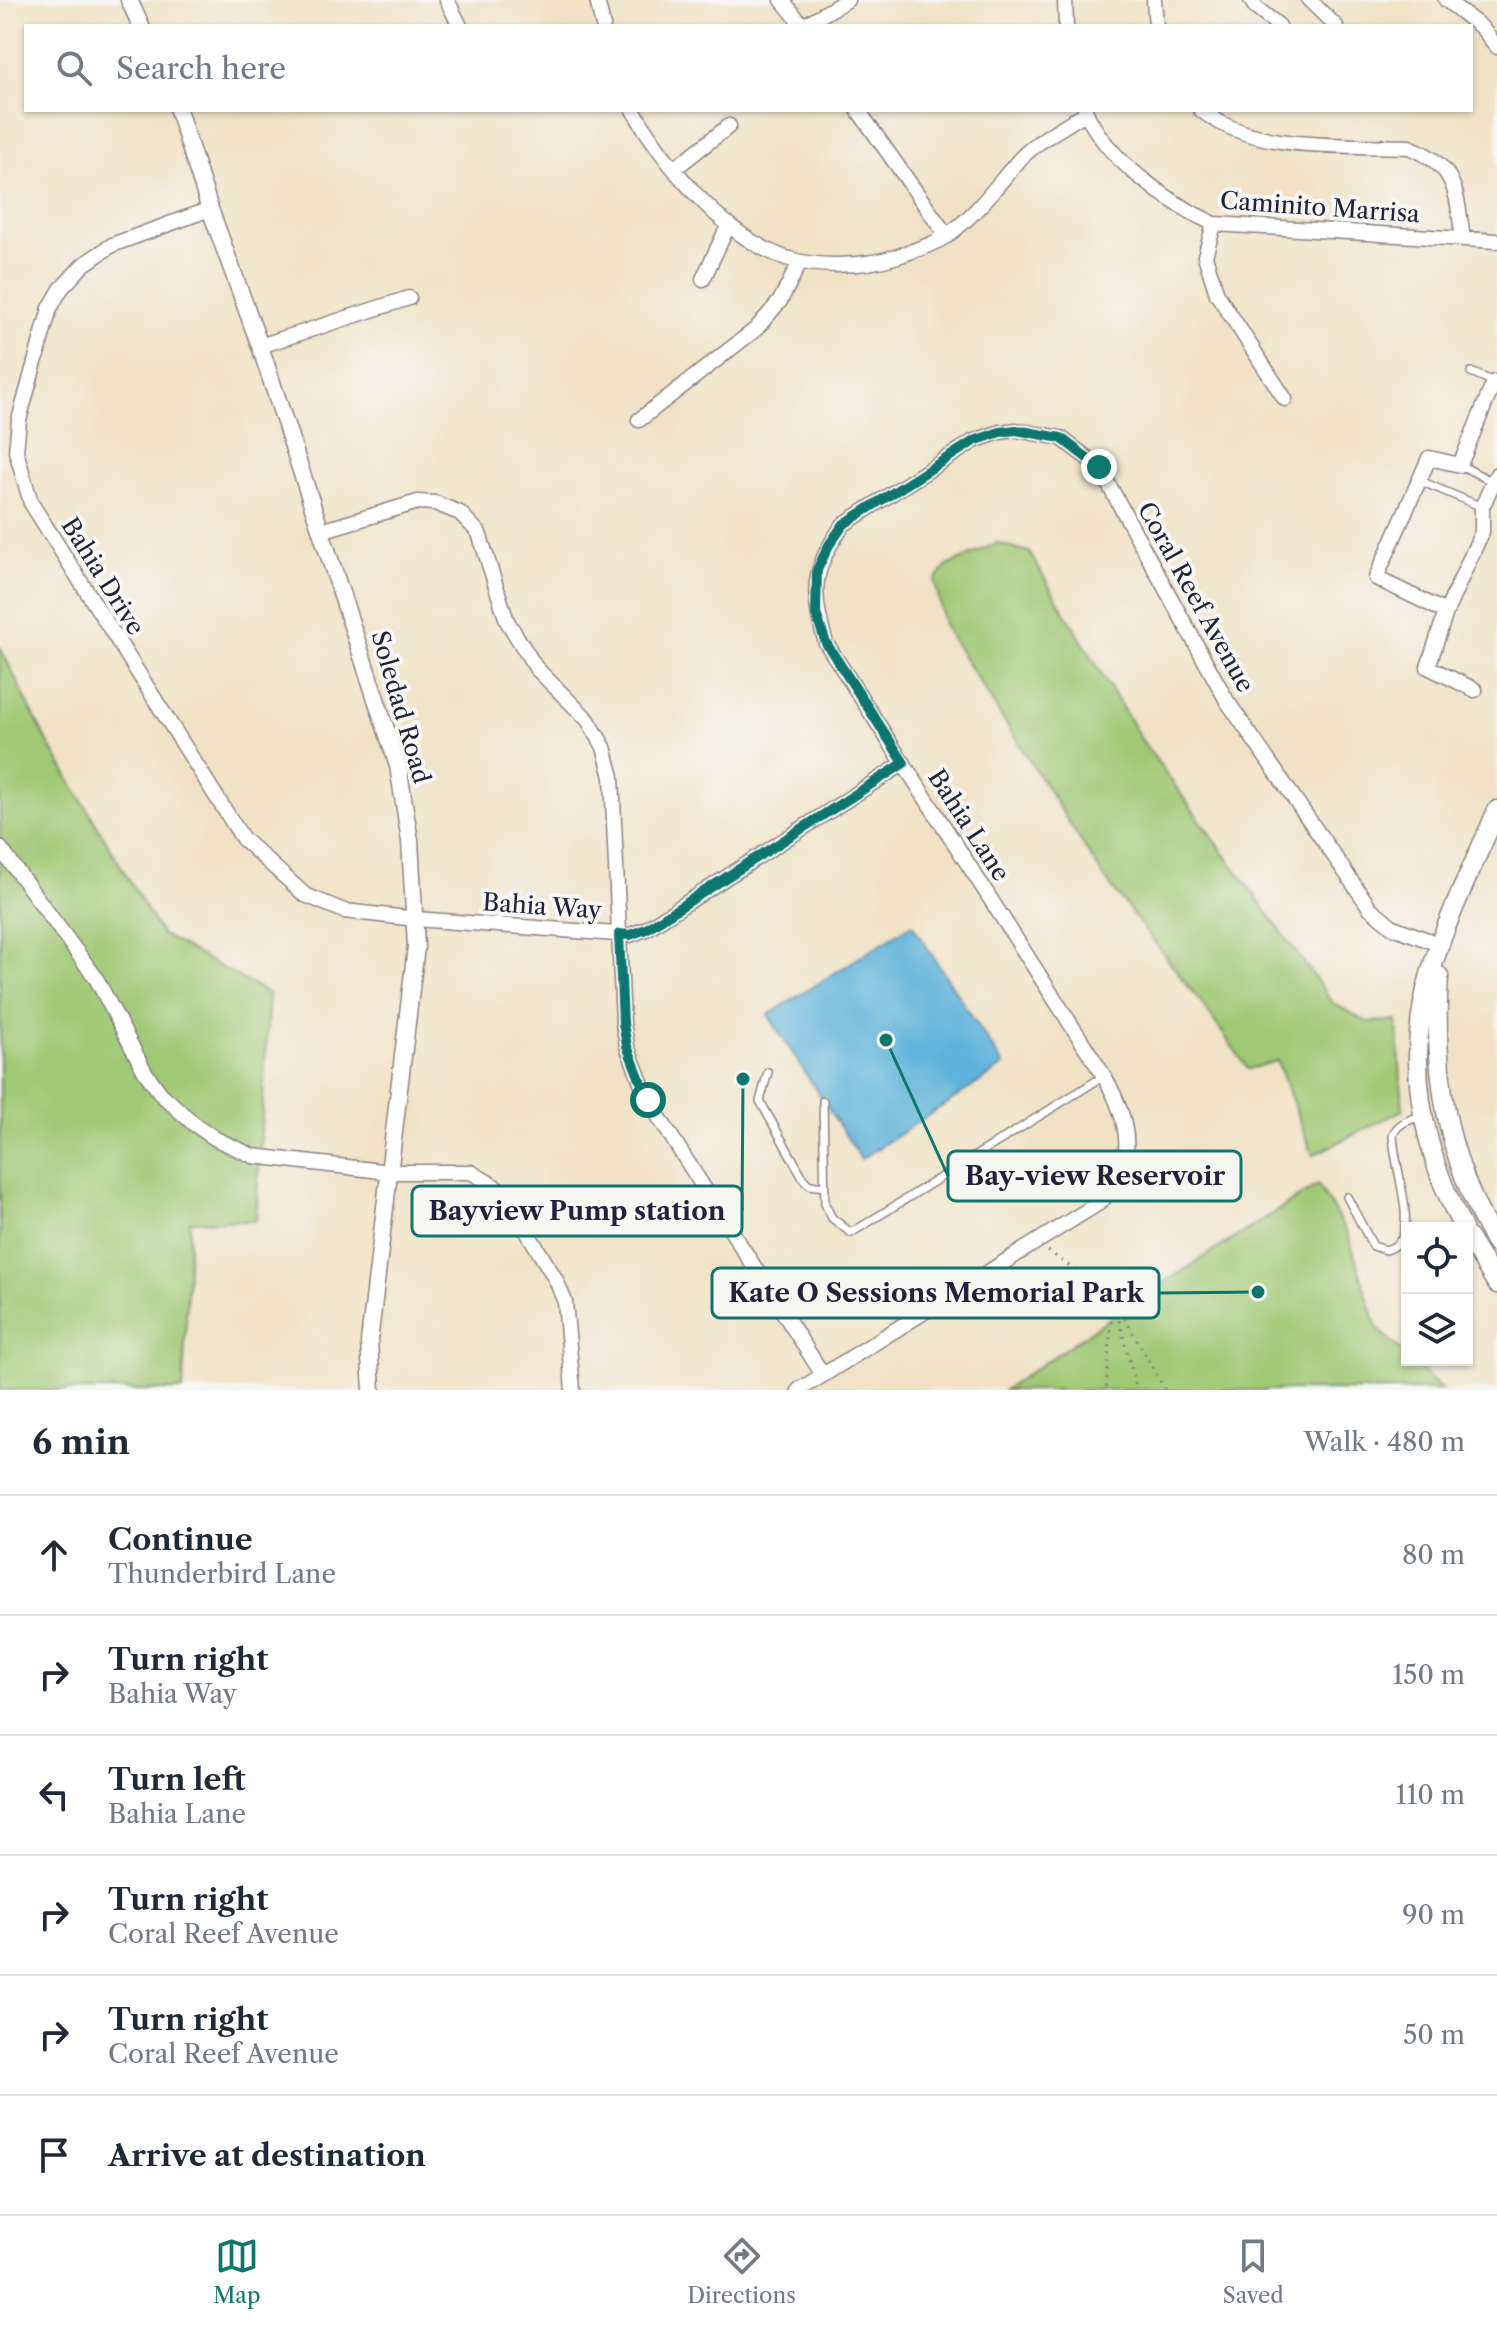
<!DOCTYPE html>
<meta charset="utf-8">
<style>
:root{--surface:#fff;--page:#f2f2f3;--text:#1f2937;--muted:#747a83;--line:#e0e1e3;--accent:#0f766e}
body{margin:0;font-family:"Libre Caslon Text",serif;background:var(--page);color:var(--text)}
.controls{position:absolute;right:24px;bottom:24px;display:grid;overflow:hidden;border-radius:0px;box-shadow:0 2px 6px #0004}
.controls button{width:72px;height:72px;display:grid;place-items:center;padding:0;border:0;border-bottom:2px solid var(--line);background:var(--surface);color:var(--text);font:40px sans-serif}
.stop{position:absolute;width:24px;height:24px;margin:-18px;border:6px solid #0f766e;border-radius:50%;background:#fff}
.stop.end{background:#0f766e;border-color:#fff;box-shadow:0 2px 8px #0008}
.list{margin:0;padding:0;list-style:none}
h2{display:flex;justify-content:space-between;align-items:center;height:104px;margin:0;padding:0 32px;font-size:34px}
h2 small{font-size:26px;font-weight:400;color:var(--muted)}
.list li{display:grid;grid-template-columns:52px 1fr auto;gap:24px;align-items:center;box-sizing:border-box;height:120px;padding:0 32px;border-top:2px solid var(--line)}
.list b{display:block;font-size:30px;white-space:nowrap}
.list p{margin:0;font-size:26px;white-space:nowrap;color:var(--muted)}
.list em{font-size:26px;font-style:normal;color:var(--muted)}
.icon{flex:none;width:44px;height:44px;fill:none;stroke:currentColor;stroke-width:2;stroke-linecap:round;stroke-linejoin:round}
.map{position:relative;flex:none;width:1497px;height:1390px;overflow:hidden}
.search{position:absolute;background:var(--surface);box-shadow:0 2px 6px #0004;left:24px;right:24px;top:24px;height:88px;display:flex;align-items:center;gap:20px;box-sizing:border-box;padding:0 28px;border-radius:0px;color:var(--muted);font-size:30px}
.sheet{height:824px;background:var(--surface)}
nav{display:flex;justify-content:space-around;align-items:center;box-sizing:border-box;height:112px;border-top:2px solid var(--line);background:var(--surface);font-size:22px;color:var(--muted)}
nav a{display:grid;justify-items:center;gap:4px}
nav .on{color:var(--accent)}
.map>svg:first-child{display:block}
.green{fill:#a0c874;stroke:#617558;stroke-width:2}
.water{fill:#5eb3da;stroke:#406a8a;stroke-width:2}
.lines{fill:none;stroke-linecap:round;stroke-linejoin:round}
.service-casing{stroke:#8a8280;stroke-width:10}
.minor-casing{stroke:#8a8280;stroke-width:17}
.tertiary-casing{stroke:#8a8280;stroke-width:19}
.secondary-casing{stroke:#8a8280;stroke-width:21}
.path{stroke:#8a8280;stroke-width:3;stroke-dasharray:2 6;stroke-linecap:butt}
.service{stroke:#fff;stroke-width:7}
.minor{stroke:#fff;stroke-width:14}
.tertiary{stroke:#fff;stroke-width:16}
.secondary{stroke:#fff;stroke-width:18}
.route{stroke:#0f766e;stroke-width:10}
.labels{text-anchor:middle;dominant-baseline:central;stroke-width:8;stroke-linejoin:round;paint-order:stroke}
.street-label{font-size:24px;fill:#22223b;stroke:#f6f6f2}
.leader{fill:none;stroke:#0f766e;stroke-width:3}
.callout-dot{fill:#0f766e;stroke:#f6f6f2;stroke-width:3}
.callout{fill:#f6f6f2;stroke:#0f766e;stroke-width:3}
.callout-label{font-size:26px;text-anchor:middle;font-weight:bold;fill:#22223b}
</style>
<div class="map">
<svg width="1497" height="1390" viewBox="0 0 1497 1390">
<rect width="100%" height="100%" fill="#f6f6f2"/>
<filter id="ink" filterUnits="userSpaceOnUse"><feTurbulence type="fractalNoise" baseFrequency=".0125" numOctaves="2"/><feDisplacementMap in="SourceGraphic" scale="16" xChannelSelector="R" yChannelSelector="G"/><feConvolveMatrix kernelMatrix="1 2 1 2 8 2 1 2 1" color-interpolation-filters="sRGB"/></filter>
<filter id="wash" filterUnits="userSpaceOnUse"><feTurbulence type="fractalNoise" baseFrequency=".006" numOctaves="4" result="noise"/><feDisplacementMap in="SourceGraphic" scale="32" xChannelSelector="R" yChannelSelector="G"/><feGaussianBlur stdDeviation="1.8" result="paint"/><feColorMatrix in="noise" values="0 0 0 0 0 0 0 0 0 0 0 0 0 0 0 0 0 1.4 0 .05"/><feComposite in="paint" operator="in"/></filter>
<g filter="url(#wash)">
<rect width="100%" height="100%" fill="#f1e2c6"/>
<path class="green" d="M 997,543 L 1029,552 L 1141,739 L 1334,1004 L 1367,1022 L 1397,1021 L 1403,1110 L 1313,1155 L 1277,1061 L 1248,1069 L 1203,1005 L 1103,876 L 945,628 L 935,581 L 947,566 Z
M 0,647 L 43,734 L 161,934 L 269,994 L 256,1221 L 190,1221 L 183,1390 L 0,1390 Z
M 1318,1185 L 1348,1234 L 1377,1328 L 1407,1356 L 1407,1360 L 1411,1360 L 1442,1390 L 1004,1390 L 1129,1305 Z"/>
<path class="water" d="M 912,924 L 1004,1066 L 861,1159 L 768,1015 Z"/>
</g>
<g filter="url(#ink)">
<g class="lines">
<g class="service-casing">
<path id="service" d="M 1471,372 L 1494,382
M 1460,465 L 1493,482
M 1418,480 L 1482,507
M 768,1072 L 760,1101 L 805,1181 L 810,1185 L 824,1187
M 823,1101 L 825,1204 L 832,1218 L 851,1233 L 1104,1076
M 1347,1197 L 1373,1246 L 1386,1250 C 1395,1247 1402,1242 1404,1233 C 1410,1207 1394,1163 1393,1135 C 1397,1123 1409,1120 1421,1116"/>
</g>
<g class="minor-casing">
<path id="minor" d="M 447,0 L 460,26
M 597,0 L 603,26
M 782,0 L 803,26 L 847,0
M 1065,0 L 1066,26
M 1154,0 L 1156,26
M 1251,0 L 1256,8 L 1279,26
M 1309,0 L 1336,26
M 1446,0 L 1481,27 L 1497,47
M 633,110 C 664,163 719,231 778,255 C 811,269 864,267 898,256 C 915,250 934,245 949,234 C 977,214 997,185 1020,159 C 1038,140 1064,127 1085,113
M 858,110 L 947,236
M 1085,110 C 1105,159 1168,202 1214,224 L 1497,241
M 1201,110 C 1254,153 1343,144 1409,147 C 1458,166 1456,193 1463,239
M 674,169 L 729,126
M 210,209 L 112,245 L 83,265 L 61,289 L 50,308 L 19,420 L 16,451 L 31,503 L 243,839 L 305,895 L 344,911 L 416,919 L 630,935 L 646,929 L 904,763
M 1214,224 L 1205,256 L 1217,294 L 1285,399
M 703,279 L 729,224
M 260,346 L 409,298
M 639,420 L 756,329 L 780,301 L 800,262
M 321,531 L 418,502 L 435,503 L 460,513 L 479,533 L 507,621 L 536,668 L 588,720 L 604,747 L 612,777 L 623,1023 L 627,1046 L 648,1100 L 823,1375
M 1446,612 L 1376,578 L 1429,458 L 1460,465 L 1494,382 L 1497,383
M 1475,690 L 1428,667 L 1446,612 L 1482,532 L 1482,507 L 1497,474
M 0,848 L 96,978 L 145,1072 L 161,1094 L 194,1124 L 216,1139 L 253,1156 L 390,1172 L 471,1172 L 494,1186 L 508,1200 L 556,1280 L 565,1302 L 573,1390
M 799,1390 L 1099,1203 C 1140,1166 1129,1119 1104,1076 L 826,643 C 810,593 812,567 844,524 L 974,441 L 1000,432 L 1016,430 L 1061,438 L 1099,467 L 1227,701 L 1370,908 L 1393,927 L 1441,945"/>
</g>
<g class="tertiary-casing">
<path id="tertiary" d="M 129,0 L 141,26
M 178,110 L 210,209 L 260,346 L 398,766 L 410,841 L 416,947 L 369,1342 L 372,1390"/>
</g>
<g class="secondary-casing">
<path id="secondary" d="M 1439,976 C 1433,1074 1446,1159 1497,1245
M 1463,1228 C 1429,1162 1410,1091 1421,1016 C 1431,946 1470,875 1497,810
M 1467,1236 L 1497,1284"/>
</g>
<path class="path" d="M 1048,1251 L 1113,1297 L 1106,1390
M 1113,1297 L 1165,1390
M 1115,1305 L 1137,1390"/>
<use href="#service" class="service"/>
<use href="#minor" class="minor"/>
<use href="#tertiary" class="tertiary"/>
<use href="#secondary" class="secondary"/>
</g>
</g>
<g class="lines" filter="url(#ink)">
<path class="route" d="M 648,1100 L 627,1046 L 623,1023 L 619,934 L 630,935 L 646,929 L 904,763 L 826,643 L 816,614 L 817,570 L 829,545 L 844,524 L 974,441 L 1000,432 L 1016,430 L 1061,438 L 1099,467"/>
</g>
<g class="labels">
<g class="street-label">
<text transform="translate(1320 207) rotate(4)">Caminito Marrisa</text>
<text transform="translate(103 576) rotate(58)">Bahia Drive</text>
<text transform="translate(1196 597) rotate(61)">Coral Reef Avenue</text>
<text transform="translate(401 707) rotate(74)">Soledad Road</text>
<text transform="translate(969 825) rotate(57)">Bahia Lane</text>
<text transform="translate(542 906) rotate(4)">Bahia Way</text>
</g>
</g>
<path class="leader" d="M886 1040L948 1176M743 1079L742 1211M1258 1292L1159 1293"/>
<g class="callout-dot">
<circle cx="886" cy="1040" r="8"/>
<circle cx="743" cy="1079" r="8"/>
<circle cx="1258" cy="1292" r="8"/>
</g>
<g class="callout">
<rect x="948" y="1151" width="293" height="50" rx="8"/>
<rect x="412" y="1186" width="330" height="50" rx="8"/>
<rect x="712" y="1268" width="447" height="50" rx="8"/>
</g>
<g class="callout-label">
<text x="1095" y="1185">Bay-view Reservoir</text>
<text x="577" y="1220">Bayview Pump station</text>
<text x="936" y="1302">Kate O Sessions Memorial Park</text>
</g>
</svg>
<div class="controls">
<button><svg class="icon" aria-label="locate" viewBox="0 0 24 24"><circle cx="12" cy="12" r="6"/><path d="M12 2v4M12 18v4M2 12h4M18 12h4"/></svg></button>
<button><svg class="icon" aria-label="layers" viewBox="0 0 24 24"><path d="M12 4l9 5-9 5-9-5zM3 14l9 5 9-5"/></svg></button>
</div>
<div class="stop" style="left:648px;top:1100px"></div>
<div class="stop end" style="left:1099px;top:467px"></div>
<div class="search"><svg class="icon" aria-label="search" viewBox="0 0 24 24"><circle cx="10" cy="10" r="6"/><path d="M15 15l6 6"/></svg>Search here</div>
</div>
<section class="sheet">
<h2>6 min<small>Walk · 480 m</small></h2>
<ul class="list">
<li><svg class="icon" aria-label="ahead" viewBox="0 0 24 24"><path d="M12 20V5M6 11l6-6 6 6"/></svg><div><b>Continue</b><p>Thunderbird Lane</p></div><em>80 m</em></li>
<li><svg class="icon" aria-label="right" viewBox="0 0 24 24"><path d="M7 20v-9h11M14 6l5 5-5 5"/></svg><div><b>Turn right</b><p>Bahia Way</p></div><em>150 m</em></li>
<li><svg class="icon" aria-label="left" viewBox="0 0 24 24"><path d="M17 20v-9H6M10 6l-5 5 5 5"/></svg><div><b>Turn left</b><p>Bahia Lane</p></div><em>110 m</em></li>
<li><svg class="icon" aria-label="right" viewBox="0 0 24 24"><path d="M7 20v-9h11M14 6l5 5-5 5"/></svg><div><b>Turn right</b><p>Coral Reef Avenue</p></div><em>90 m</em></li>
<li><svg class="icon" aria-label="right" viewBox="0 0 24 24"><path d="M7 20v-9h11M14 6l5 5-5 5"/></svg><div><b>Turn right</b><p>Coral Reef Avenue</p></div><em>50 m</em></li>
<li><svg class="icon" aria-label="arrive" viewBox="0 0 24 24"><path d="M6 21V4h12l-3 4 3 4H6"/></svg><div><b>Arrive at destination</b></div></li>
</ul>
</section>
<nav>
<a class="on"><svg class="icon" aria-label="map" viewBox="0 0 24 24"><path d="M3 6l6-2 6 2 6-2v14l-6 2-6-2-6 2zM9 4v14M15 6v14"/></svg>Map</a>
<a><svg class="icon" aria-label="directions" viewBox="0 0 24 24"><path d="M12 3l9 9-9 9-9-9zM9 14v-3h6M13 9l2 2-2 2"/></svg>Directions</a>
<a><svg class="icon" aria-label="saved" viewBox="0 0 24 24"><path d="M7 4h10v16l-5-4-5 4z"/></svg>Saved</a>
</nav>
